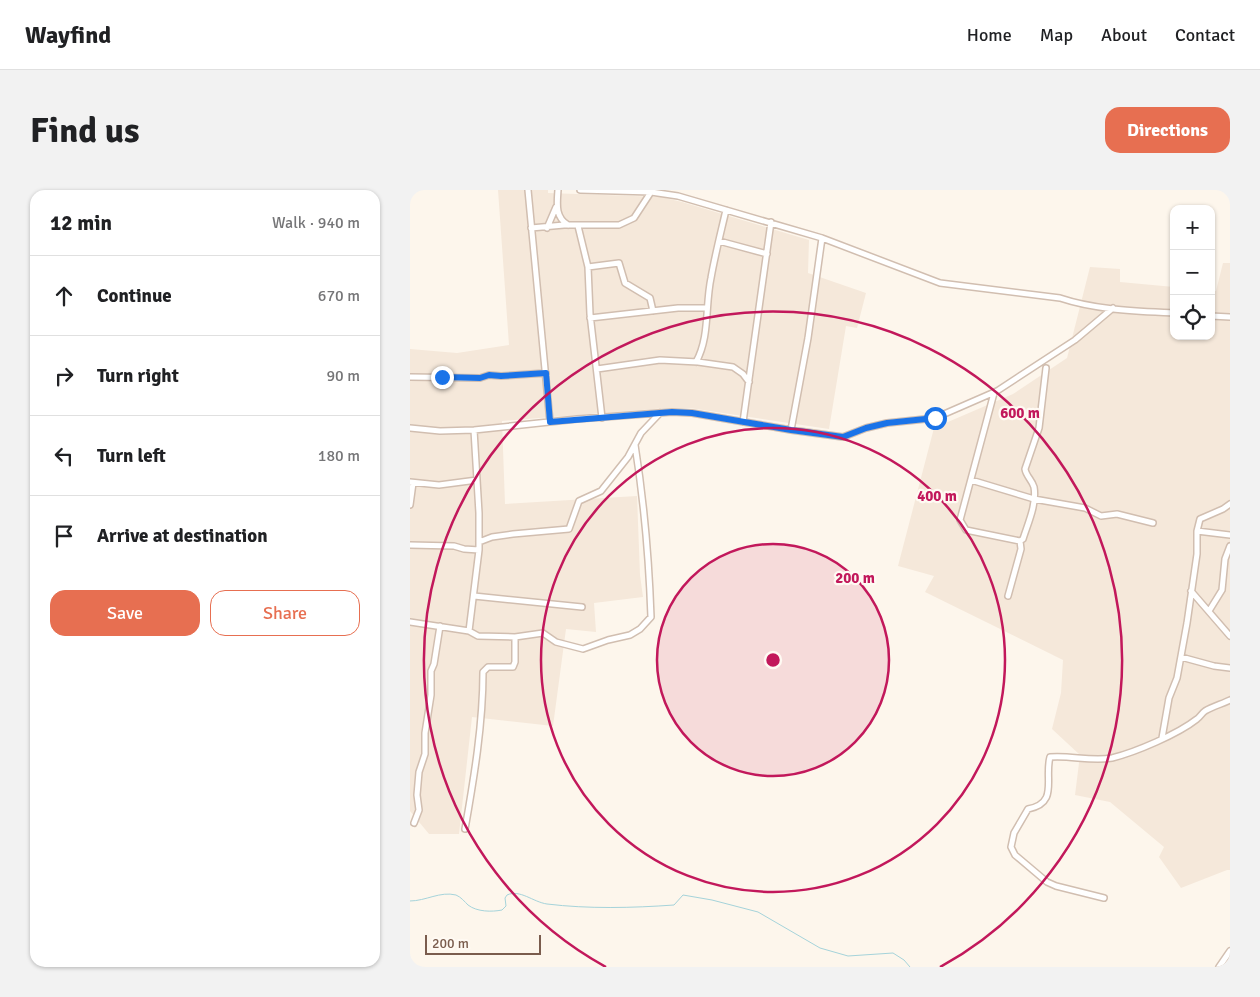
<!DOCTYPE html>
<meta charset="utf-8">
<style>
:root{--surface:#fff;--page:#f2f2f2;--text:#202124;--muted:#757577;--line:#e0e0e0;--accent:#e76f51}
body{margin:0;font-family:Signika,sans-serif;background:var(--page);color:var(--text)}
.controls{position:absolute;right:15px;top:15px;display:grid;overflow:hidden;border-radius:10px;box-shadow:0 1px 4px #0004}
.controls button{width:45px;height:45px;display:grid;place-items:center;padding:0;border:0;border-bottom:1px solid var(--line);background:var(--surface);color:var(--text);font:25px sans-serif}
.scale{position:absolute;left:15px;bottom:12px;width:116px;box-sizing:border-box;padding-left:5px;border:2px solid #7a5c4d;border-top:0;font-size:14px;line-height:18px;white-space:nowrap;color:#7a5c4d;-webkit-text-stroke:4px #fffaf3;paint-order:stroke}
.stop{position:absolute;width:15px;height:15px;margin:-11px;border:4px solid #1a73e8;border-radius:50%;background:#fff}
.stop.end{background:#1a73e8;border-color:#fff;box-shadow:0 1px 5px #0008}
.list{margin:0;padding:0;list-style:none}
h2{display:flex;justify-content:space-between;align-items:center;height:65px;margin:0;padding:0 20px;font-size:21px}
h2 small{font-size:16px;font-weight:400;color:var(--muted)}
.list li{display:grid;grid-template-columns:32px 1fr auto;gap:15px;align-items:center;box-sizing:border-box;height:80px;padding:0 20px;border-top:1px solid var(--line)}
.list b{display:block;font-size:19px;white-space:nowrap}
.list em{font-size:16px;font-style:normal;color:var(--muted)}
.actions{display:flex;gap:10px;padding:15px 20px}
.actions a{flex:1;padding:11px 0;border:1px solid var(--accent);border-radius:15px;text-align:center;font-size:18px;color:var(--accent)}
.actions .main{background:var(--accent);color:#fff}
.icon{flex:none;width:28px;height:28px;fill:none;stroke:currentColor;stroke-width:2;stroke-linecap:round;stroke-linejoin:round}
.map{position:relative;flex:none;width:820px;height:777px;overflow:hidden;border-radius:15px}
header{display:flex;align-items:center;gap:30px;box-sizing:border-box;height:70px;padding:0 25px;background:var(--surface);border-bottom:1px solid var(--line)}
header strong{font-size:24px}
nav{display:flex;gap:28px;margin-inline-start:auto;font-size:18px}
.intro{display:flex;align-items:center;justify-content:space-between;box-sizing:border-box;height:120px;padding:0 30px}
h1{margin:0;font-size:35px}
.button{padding:12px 22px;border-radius:15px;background:var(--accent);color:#fff;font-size:18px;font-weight:700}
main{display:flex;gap:30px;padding:0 30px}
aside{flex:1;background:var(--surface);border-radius:15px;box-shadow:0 1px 4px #0004}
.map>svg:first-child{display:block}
.residential{fill:#f5e8da}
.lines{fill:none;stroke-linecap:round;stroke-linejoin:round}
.stream{stroke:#a5d3da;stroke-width:1}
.minor-casing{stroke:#d1beb0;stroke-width:8}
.minor{stroke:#fff;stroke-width:5}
.route{stroke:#1a73e8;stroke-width:6}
.ring{fill:none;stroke:#c2185b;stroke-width:2.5}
.centre{fill:#c2185b;stroke:#fffaf3;stroke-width:2.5}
.ring-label{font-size:15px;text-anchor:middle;font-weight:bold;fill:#c2185b;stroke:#fffaf3;stroke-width:4.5;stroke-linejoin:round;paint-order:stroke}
</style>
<header>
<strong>Wayfind</strong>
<nav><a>Home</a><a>Map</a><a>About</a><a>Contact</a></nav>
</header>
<div class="intro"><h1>Find us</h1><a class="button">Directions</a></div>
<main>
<aside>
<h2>12 min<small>Walk · 940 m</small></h2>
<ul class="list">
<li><svg class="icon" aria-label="ahead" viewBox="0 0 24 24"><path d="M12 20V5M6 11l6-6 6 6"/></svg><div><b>Continue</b></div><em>670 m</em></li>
<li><svg class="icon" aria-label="right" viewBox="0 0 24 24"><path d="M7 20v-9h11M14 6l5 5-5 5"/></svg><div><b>Turn right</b></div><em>90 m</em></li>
<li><svg class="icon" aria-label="left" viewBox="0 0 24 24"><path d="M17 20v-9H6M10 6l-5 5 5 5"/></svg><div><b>Turn left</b></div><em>180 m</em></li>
<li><svg class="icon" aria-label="arrive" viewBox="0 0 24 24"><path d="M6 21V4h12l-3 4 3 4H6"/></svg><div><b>Arrive at destination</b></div></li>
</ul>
<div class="actions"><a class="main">Save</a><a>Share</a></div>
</aside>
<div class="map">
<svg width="820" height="777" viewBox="0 0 820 777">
<rect width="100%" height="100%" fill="#fdf6ec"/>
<path class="residential" d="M 88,0 L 138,0 L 138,3 L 251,7 L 272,12 L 399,50 L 398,83 L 456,103 L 447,138 L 436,136 L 419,239 L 280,218 L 257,218 L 92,231 L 95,314 L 227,306 L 230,385 L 233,407 L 184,413 L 186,442 L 156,439 L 143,536 L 62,527 L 49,644 L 19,644 L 0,621 L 0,159 L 47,163 L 99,155 Z
M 813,73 L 820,73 L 820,680 L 817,680 L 771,698 L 749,667 L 754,657 L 700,612 L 665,605 L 670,565 L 642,539 L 651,503 L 653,470 L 515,402 L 524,386 L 488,376 L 524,238 L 603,204 L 657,168 L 680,77 L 710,79 L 710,92 L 764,97 L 764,146 L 801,146 L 801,101 L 806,101 Z"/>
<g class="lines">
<path class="stream" d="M 0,711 C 16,711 30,701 46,705 C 51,707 55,712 58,715 C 67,722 82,722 92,720 L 96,716 L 95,708 L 97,705 C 110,699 123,712 137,714 C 178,719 222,718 264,715 L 273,705 L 302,710 L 348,722 L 410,758 L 438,766 L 483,763 L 494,770 L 500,777"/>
<g class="minor-casing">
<path id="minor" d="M 118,0 L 140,232
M 148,0 C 147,14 145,27 158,35
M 170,0 L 241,2 L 268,6 L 412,48 L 530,93 L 650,108 C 686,120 726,121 764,123
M 168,36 L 178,77 L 180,124 L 192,228
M 121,38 L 154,35 L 209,35 L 224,28 L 241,2
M 137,38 L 146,17
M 309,51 L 357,64
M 178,77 L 209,73 L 215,93 L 240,108 L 243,121
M 801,126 L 820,127
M 180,128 L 268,118 L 297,118
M 286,172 C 300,147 295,116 301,88 C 305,65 311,42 316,20
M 187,179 L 250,170 L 288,172 L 323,177 L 333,184 L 339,192
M 0,187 L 70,188 L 79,185 L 91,186 L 136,183
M 584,203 L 550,330 L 556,340 L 610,351
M 333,232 L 361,32
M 0,238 L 30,241 L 64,240 L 167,229 L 262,222 L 282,223 L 381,240 L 433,247 L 456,238 L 477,233 L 525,228 L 587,201 L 665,150 L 703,118
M 381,240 L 398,148 L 412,48
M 561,290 L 624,309 L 675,318 L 691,326 L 707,324 L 743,333
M 0,292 L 29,295 L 67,290
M 0,315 L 3,293
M 787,341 L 820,345
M 610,351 L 613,349 C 618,333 627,314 624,297 C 622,290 616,286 615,279 L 629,238 L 636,178
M 69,352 L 82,347 L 103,344 L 159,339 L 169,311 L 191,301 L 218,267 L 231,243 L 250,223
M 0,355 L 44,356 L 54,359 L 69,360
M 781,401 L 820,446
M 64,406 L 172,417
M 598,406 L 611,359 L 610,351
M 799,421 L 812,400 L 815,369 L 820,356
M 0,432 L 59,441 L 68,446 L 105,447 L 133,443 L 146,452 L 173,459 L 198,450 L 220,445 L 230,439 L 241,427 C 239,369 234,312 225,255
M 59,441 L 69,360 L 69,323 L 64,240
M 771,467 L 804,476 L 820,478
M 752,548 L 759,508 L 767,488 L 777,433 L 787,364 L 787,341 L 790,329 L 813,319 L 820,314
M 4,633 L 9,620 L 7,605 L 9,582 L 15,564 L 15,543 L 21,505 L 21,481 L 24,474 L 30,436
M 55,639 C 64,588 73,534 73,482 L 78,477 L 103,477 L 105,472 L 105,447
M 694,708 L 646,696 L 637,692 L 605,665 L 601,657 L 604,643 L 618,619 C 649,613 634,589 640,567 C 661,565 681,572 702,568 C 726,562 768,544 787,529 C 790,527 792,523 795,521 C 803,516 812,514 820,510
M 809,777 L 820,761"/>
</g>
<use href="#minor" class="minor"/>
</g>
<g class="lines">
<path class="route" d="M 32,187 L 70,188 L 79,185 L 91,186 L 136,183 L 140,232 L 262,222 L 282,223 L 381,240 L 433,247 L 456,238 L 477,233 L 525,228"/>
</g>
<circle cx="363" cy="470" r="116" fill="#c2185b" fill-opacity=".12"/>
<g class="ring">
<circle cx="363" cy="470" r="116"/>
<circle cx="363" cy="470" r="232"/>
<path d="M196 777A349 349 0 1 1 530 777"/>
</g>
<circle cx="363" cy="470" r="8" class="centre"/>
<g class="ring-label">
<text x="610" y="228">600 m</text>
<text x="527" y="311">400 m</text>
<text x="445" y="393">200 m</text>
</g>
</svg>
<div class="controls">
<button>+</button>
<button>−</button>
<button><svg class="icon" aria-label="locate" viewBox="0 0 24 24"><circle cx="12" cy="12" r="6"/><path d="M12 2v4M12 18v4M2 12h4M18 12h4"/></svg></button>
</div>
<div class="scale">200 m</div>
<div class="stop" style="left:525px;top:228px"></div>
<div class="stop end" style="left:32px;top:187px"></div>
</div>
</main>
